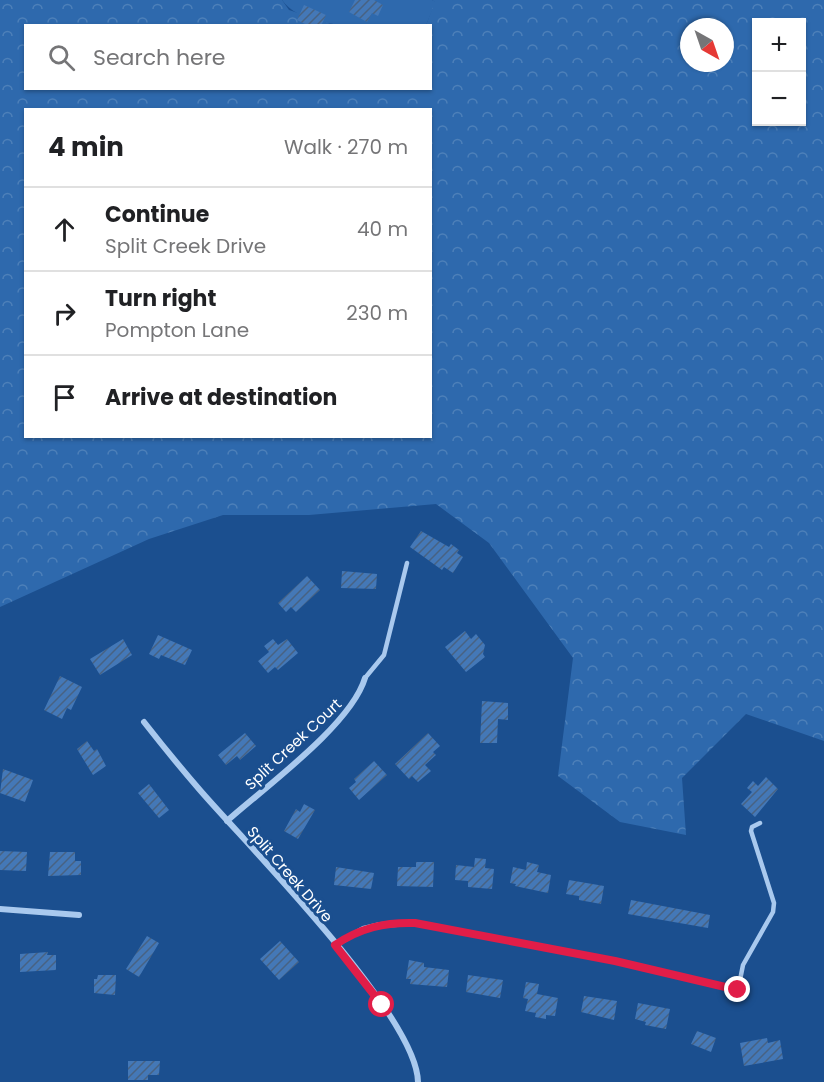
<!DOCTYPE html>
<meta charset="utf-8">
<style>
:root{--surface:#fff;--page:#f6f6f6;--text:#202124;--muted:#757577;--line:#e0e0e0}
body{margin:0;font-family:Poppins,sans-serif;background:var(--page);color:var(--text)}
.controls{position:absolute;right:18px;top:18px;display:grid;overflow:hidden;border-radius:0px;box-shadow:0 2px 4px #0004}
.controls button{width:54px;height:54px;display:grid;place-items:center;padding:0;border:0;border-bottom:2px solid var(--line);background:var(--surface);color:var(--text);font:30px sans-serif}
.compass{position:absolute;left:680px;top:18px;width:54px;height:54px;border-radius:50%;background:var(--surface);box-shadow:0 2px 4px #0004;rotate:140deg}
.stop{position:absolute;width:18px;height:18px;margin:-14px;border:4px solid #e11d48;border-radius:50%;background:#fff}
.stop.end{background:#e11d48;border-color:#fff;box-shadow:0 2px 6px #0008}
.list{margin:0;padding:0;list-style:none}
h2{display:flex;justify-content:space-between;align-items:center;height:78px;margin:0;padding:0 24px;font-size:26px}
h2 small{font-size:20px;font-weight:400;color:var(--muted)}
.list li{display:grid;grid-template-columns:39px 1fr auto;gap:18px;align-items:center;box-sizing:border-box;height:84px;padding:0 24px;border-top:2px solid var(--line)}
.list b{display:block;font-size:22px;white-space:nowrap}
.list p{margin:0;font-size:20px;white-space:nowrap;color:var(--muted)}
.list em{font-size:20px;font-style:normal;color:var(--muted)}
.icon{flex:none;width:33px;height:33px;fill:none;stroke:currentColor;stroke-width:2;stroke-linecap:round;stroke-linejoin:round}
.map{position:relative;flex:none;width:824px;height:1082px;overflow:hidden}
.search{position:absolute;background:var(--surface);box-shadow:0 2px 4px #0004;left:24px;top:24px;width:408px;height:66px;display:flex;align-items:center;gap:15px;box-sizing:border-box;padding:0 21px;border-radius:0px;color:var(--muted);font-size:22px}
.panel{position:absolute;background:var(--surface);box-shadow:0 2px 4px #0004;left:24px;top:108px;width:408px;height:330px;border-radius:0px}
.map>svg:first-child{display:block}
.green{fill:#2e69ad}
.forest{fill:url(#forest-crowns);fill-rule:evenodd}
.building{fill:url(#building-hatch)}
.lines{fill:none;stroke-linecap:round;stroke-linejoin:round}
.service{stroke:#a9c9ee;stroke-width:4.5}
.minor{stroke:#a9c9ee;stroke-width:6}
.route{stroke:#e11d48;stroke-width:8}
.labels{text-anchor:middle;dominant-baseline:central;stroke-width:6;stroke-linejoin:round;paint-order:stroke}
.street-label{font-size:15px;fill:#fff;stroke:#1b4f8f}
</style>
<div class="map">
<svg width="824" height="1082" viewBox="0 0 824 1082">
<defs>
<pattern id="forest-crowns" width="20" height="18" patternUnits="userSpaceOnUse" patternTransform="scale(1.5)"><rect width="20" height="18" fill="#2e69ad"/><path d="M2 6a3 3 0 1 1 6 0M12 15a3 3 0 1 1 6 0" fill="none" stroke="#4d80b9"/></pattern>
<pattern id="building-hatch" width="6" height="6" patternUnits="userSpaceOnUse" patternTransform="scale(1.5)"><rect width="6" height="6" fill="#4478b7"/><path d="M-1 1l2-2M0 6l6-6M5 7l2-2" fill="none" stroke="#486282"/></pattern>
</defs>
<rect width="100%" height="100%" fill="#1b4f8f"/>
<path class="green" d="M 282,0 L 432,0 L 436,2 L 426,25 C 387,25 307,35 282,0 Z"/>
<path class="forest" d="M 0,0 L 282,0 L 289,10 L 334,25 L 26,26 L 26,88 L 430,88 L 430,26 L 426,25 L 435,2 L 432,0 L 824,0 L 824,741 L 746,714 L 682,778 L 686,835 L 620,822 L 558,776 L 573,658 L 489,543 L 436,504 L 309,515 L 223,515 L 149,539 L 0,607 ZM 756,22 L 802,22 L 802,122 L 756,122 ZM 689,27 L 725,27 L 725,63 L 689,63 ZM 26,110 L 430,110 L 430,436 L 26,436 Z"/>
<path class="building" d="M 355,0 L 374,0 L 383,5 L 378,16 L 372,13 L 367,22 L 349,12 Z
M 304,5 L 326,15 L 321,26 L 309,26 L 297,20 Z
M 421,531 L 449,547 L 451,544 L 459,550 L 457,553 L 463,557 L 453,573 L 444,567 L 442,570 L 410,547 Z
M 342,571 L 377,574 L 376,589 L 341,588 Z
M 307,576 L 320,590 L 296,612 L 291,607 L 286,612 L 278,603 Z
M 465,631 L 471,639 L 476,634 L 485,645 L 483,654 L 485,657 L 466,672 L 445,647 Z
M 158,635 L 192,650 L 185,665 L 161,655 L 159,659 L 149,654 Z
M 123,639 L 132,655 L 100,675 L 90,659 Z
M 273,639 L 278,645 L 287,639 L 298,653 L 278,670 L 275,667 L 268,673 L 258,661 L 269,652 L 264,646 Z
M 60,676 L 82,687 L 71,710 L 67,708 L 62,719 L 44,710 Z
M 482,701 L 508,703 L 508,720 L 498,719 L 497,743 L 480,743 Z
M 245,733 L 256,746 L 240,760 L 237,756 L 226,765 L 218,755 Z
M 428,733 L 440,746 L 433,752 L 436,755 L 425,765 L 431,771 L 418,782 L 412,776 L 409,779 L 395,764 Z
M 87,741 L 94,751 L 97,749 L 106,766 L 93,775 L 77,749 Z
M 374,761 L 387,775 L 359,800 L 349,788 L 356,782 L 354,779 Z
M 3,769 L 33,780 L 25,802 L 0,793 Z
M 766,777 L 778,789 L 755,817 L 741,804 L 752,792 L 747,788 L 753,781 L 758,786 Z
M 149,784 L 169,810 L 159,818 L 138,793 Z
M 304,804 L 315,810 L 298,839 L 284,831 L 296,809 L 300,812 Z
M 0,851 L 27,852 L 26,871 L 0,870 Z
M 50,852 L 75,852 L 75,861 L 81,861 L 81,875 L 48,876 Z
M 475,858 L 486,859 L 485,868 L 494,869 L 492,889 L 468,887 L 468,881 L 455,880 L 456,865 L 474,867 Z
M 416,862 L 434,862 L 433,887 L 397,886 L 398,867 L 416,867 Z
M 527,862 L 539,865 L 537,872 L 551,875 L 548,893 L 515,886 L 516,884 L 510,883 L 513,867 L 526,870 Z
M 336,867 L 374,873 L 371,889 L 334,885 Z
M 569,880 L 604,886 L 601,904 L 579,900 L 579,896 L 566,894 Z
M 631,900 L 710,915 L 708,928 L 628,914 Z
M 147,936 L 159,943 L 139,977 L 126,969 Z
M 280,941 L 299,962 L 279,980 L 260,959 Z
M 48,952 L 47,955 L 56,955 L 56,970 L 20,972 L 20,954 Z
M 409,960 L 424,963 L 424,967 L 449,970 L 447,987 L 410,984 L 411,979 L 406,979 Z
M 98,975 L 116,975 L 115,995 L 94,993 L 94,979 L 97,979 Z
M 468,975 L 503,980 L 500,998 L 466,992 Z
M 526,982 L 539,984 L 537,994 L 558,998 L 555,1016 L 546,1015 L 546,1019 L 535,1017 L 536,1013 L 525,1011 L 528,999 L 523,998 Z
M 584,996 L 617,1001 L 614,1020 L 581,1012 Z
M 638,1003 L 670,1009 L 666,1029 L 645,1025 L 646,1022 L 635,1019 Z
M 697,1031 L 716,1038 L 711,1052 L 691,1044 Z
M 767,1038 L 768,1043 L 780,1040 L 783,1059 L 744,1066 L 740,1043 Z
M 128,1061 L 160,1061 L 159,1075 L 148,1075 L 148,1080 L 128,1080 Z"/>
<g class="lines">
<path class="service" d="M 365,678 L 384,655 L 407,563
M 738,990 L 743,965 L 773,912 L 774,903 L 751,831 L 752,827 L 760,823"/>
<path class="minor" d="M 144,722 C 162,745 180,767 199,789 C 247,845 417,1015 418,1082
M 227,821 C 265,787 351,725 365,678
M 0,909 L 79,915
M 335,945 L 363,929 L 380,925 L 415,923 L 615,961 L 738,990"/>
</g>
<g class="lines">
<path class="route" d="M 382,1005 L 335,945 C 360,928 385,922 415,923 L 615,961 L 738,990"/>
</g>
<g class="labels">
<g class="street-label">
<text transform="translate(293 744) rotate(-43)">Split Creek Court</text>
<text transform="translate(290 874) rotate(49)">Split Creek Drive</text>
</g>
</g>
</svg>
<div class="controls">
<button>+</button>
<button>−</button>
</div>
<svg class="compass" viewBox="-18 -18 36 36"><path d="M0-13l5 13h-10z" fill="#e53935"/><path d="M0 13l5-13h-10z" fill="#757577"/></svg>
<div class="stop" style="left:382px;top:1005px"></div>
<div class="stop end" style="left:738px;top:990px"></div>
<div class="search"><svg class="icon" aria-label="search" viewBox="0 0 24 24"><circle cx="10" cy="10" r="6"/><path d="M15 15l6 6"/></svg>Search here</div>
<section class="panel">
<h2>4 min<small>Walk · 270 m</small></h2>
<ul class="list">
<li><svg class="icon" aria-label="ahead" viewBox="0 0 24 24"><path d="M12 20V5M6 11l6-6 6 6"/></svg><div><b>Continue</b><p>Split Creek Drive</p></div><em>40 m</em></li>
<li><svg class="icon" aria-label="right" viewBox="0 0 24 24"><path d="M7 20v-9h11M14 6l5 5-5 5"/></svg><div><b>Turn right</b><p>Pompton Lane</p></div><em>230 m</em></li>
<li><svg class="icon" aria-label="arrive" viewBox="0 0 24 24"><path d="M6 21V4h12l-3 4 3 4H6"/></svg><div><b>Arrive at destination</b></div></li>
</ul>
</section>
</div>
